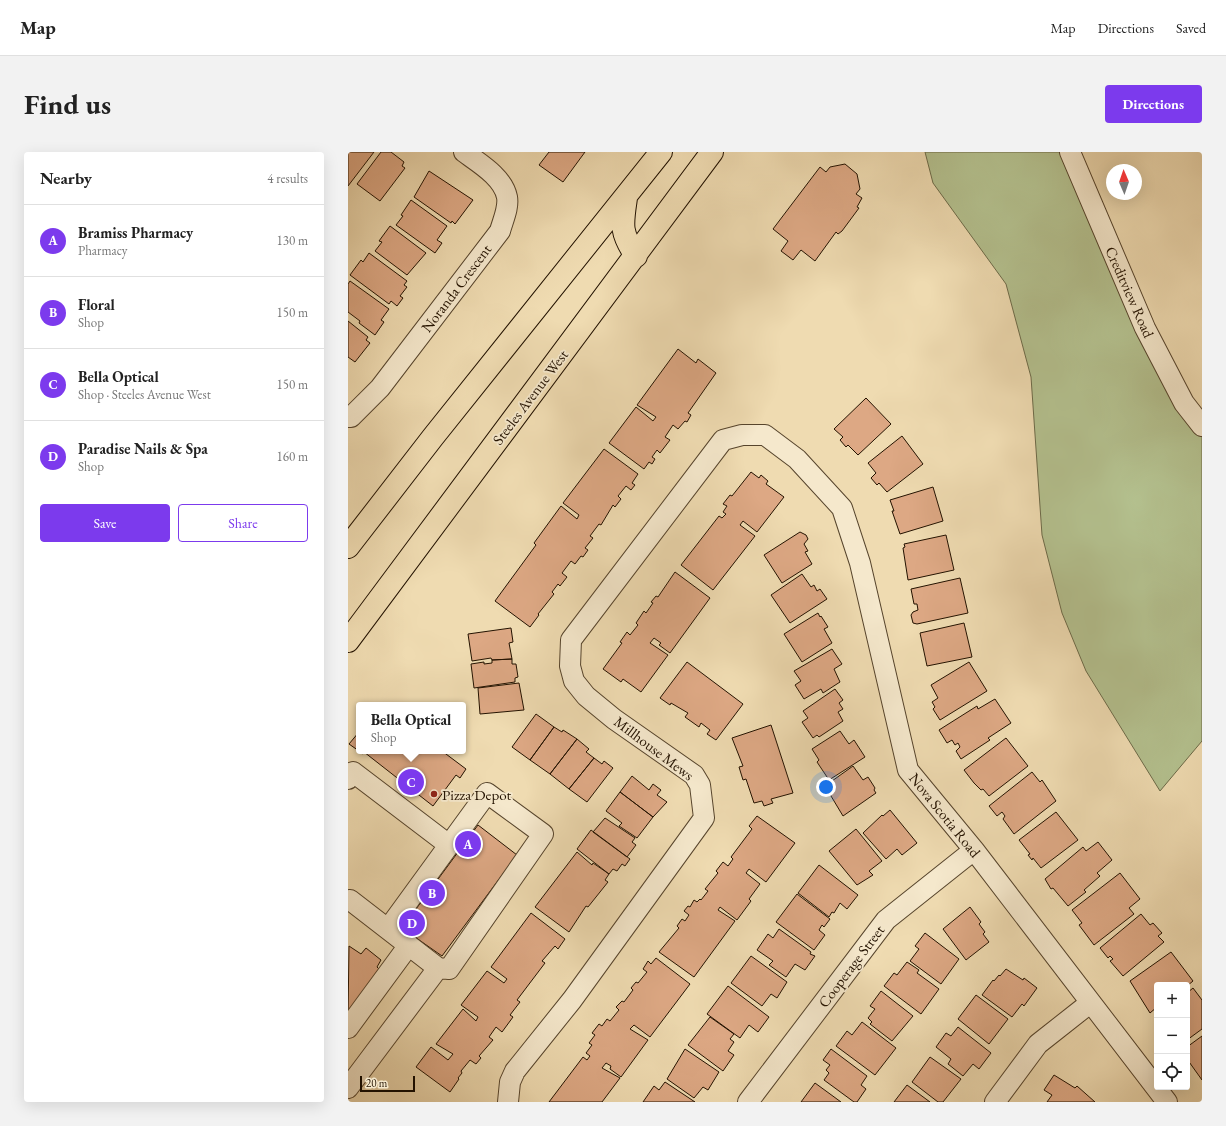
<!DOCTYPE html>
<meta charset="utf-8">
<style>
:root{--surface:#fff;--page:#f2f2f2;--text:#222;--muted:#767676;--line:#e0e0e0;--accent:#7c3aed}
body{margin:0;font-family:"EB Garamond",serif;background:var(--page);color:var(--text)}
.controls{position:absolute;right:12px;bottom:12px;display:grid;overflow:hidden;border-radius:4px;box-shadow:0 4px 16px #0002}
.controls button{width:36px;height:36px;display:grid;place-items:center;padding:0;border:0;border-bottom:1px solid var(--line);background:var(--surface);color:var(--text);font:20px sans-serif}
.compass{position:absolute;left:758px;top:12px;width:36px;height:36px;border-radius:50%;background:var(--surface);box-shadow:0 4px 16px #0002;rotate:358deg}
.scale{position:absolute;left:12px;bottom:10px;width:55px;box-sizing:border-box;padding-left:4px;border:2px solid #231200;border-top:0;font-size:11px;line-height:14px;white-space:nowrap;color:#231200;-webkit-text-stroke:3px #f5e8cc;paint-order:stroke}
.you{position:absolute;left:478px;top:635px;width:14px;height:14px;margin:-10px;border:3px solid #fff;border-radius:50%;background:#1a73e8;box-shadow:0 0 0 6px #1a73e833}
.badge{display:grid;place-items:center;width:26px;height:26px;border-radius:50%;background:var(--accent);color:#fff;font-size:13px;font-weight:700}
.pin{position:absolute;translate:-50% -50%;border:2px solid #fff;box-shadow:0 1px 4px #0006}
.popup{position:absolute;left:8px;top:550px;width:110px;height:52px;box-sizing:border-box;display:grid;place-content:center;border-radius:4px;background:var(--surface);filter:drop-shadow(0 1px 3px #0005);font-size:13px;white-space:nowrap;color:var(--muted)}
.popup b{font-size:15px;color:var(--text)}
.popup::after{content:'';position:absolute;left:50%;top:100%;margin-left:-8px;border:8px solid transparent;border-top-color:var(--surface)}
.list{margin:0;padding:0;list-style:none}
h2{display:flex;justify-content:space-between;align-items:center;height:52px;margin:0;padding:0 16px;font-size:17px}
h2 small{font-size:13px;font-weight:400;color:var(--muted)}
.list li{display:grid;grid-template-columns:26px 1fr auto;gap:12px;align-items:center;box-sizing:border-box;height:72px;padding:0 16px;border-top:1px solid var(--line)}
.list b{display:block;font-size:15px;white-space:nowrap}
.list p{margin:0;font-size:13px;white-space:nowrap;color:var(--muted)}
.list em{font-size:13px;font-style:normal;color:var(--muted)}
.actions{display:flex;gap:8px;padding:12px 16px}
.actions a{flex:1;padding:9px 0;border:1px solid var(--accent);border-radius:4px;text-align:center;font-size:14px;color:var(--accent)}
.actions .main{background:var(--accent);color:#fff}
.icon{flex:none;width:22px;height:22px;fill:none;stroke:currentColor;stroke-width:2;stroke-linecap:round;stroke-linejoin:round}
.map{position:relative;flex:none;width:854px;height:950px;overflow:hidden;border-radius:4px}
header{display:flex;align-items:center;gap:24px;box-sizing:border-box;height:56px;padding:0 20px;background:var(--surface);border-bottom:1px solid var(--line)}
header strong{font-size:19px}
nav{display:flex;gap:22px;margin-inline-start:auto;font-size:14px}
.intro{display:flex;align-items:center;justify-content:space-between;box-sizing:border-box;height:96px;padding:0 24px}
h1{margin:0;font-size:28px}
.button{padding:10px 18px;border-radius:4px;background:var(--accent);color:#fff;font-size:14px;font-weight:700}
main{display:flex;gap:24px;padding:0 24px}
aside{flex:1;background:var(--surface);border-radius:4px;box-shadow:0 4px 16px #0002}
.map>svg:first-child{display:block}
.green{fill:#b4c18f;stroke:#6c6a48}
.building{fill:#dda884;stroke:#231200}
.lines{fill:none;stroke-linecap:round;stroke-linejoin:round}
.minor-casing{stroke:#56442c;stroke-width:22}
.major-casing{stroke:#231200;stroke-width:24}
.minor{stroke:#f5e8cc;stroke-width:20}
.major{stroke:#efdbb1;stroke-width:22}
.poi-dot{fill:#8f2418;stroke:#f5e8cc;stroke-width:1.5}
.labels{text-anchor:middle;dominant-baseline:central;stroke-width:3.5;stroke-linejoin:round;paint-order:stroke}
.street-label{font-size:15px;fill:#231200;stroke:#f5e8cc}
.poi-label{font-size:15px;fill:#231200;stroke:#f5e8cc;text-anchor:start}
</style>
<header>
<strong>Map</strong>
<nav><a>Map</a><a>Directions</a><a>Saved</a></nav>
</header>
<div class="intro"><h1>Find us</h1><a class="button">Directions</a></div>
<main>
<aside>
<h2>Nearby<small>4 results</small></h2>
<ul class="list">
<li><span class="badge">A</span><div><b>Bramiss Pharmacy</b><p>Pharmacy</p></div><em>130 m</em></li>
<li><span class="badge">B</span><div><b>Floral</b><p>Shop</p></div><em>150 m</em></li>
<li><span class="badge">C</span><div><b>Bella Optical</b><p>Shop · Steeles Avenue West</p></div><em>150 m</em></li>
<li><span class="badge">D</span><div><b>Paradise Nails &amp; Spa</b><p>Shop</p></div><em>160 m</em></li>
</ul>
<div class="actions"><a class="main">Save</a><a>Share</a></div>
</aside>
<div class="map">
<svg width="854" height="950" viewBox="0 0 854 950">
<rect width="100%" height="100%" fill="#efdbb1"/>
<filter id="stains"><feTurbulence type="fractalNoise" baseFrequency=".005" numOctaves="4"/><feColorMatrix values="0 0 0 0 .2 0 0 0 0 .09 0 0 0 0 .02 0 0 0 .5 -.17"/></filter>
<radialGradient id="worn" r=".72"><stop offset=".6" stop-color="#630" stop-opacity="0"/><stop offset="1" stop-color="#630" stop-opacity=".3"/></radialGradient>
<path class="green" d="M 577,0 L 721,0 L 854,278 L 854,589 L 812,639 L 738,519 L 714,461 L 694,383 L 683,225 L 658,132 L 585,31 Z"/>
<path class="building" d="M 0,0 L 26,0 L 0,34 Z
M 33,0 L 43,0 L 56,10 L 54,14 L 57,16 L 32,49 L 9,32 Z
M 201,0 L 237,0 L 215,30 L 191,13 Z
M 497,12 L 509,22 L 512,37 L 508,42 L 514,46 L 509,55 L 511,56 L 494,79 L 490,82 L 488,80 L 467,109 L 453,98 L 445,108 L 433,99 L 440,89 L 425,77 L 472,15 L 478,20 L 482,15 Z
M 81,19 L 125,48 L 107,72 L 104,69 L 103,71 L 66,45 Z
M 63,48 L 99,74 L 89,88 L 94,91 L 87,101 L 48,73 L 55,64 L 53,63 Z
M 42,74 L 78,101 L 59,123 L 27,99 L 34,90 L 31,89 Z
M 21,101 L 59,129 L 56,133 L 59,135 L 52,144 L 55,146 L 49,154 L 43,149 L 41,152 L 2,123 L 13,108 L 15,110 Z
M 2,129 L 41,157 L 33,168 L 36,170 L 27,183 L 11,171 L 12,169 L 0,160 L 0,132 Z
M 0,169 L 20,185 L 18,188 L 22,191 L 7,210 L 0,205 Z
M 330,197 L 348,211 L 350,207 L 368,221 L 340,261 L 343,263 L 339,270 L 337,269 L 330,277 L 325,273 L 317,285 L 322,288 L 312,301 L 309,298 L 304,305 L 307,307 L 304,312 L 301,310 L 296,317 L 261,291 L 288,255 L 305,269 L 308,265 L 289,253 Z
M 518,246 L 543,272 L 510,303 L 500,293 L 498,295 L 492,288 L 495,285 L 486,277 Z
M 554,284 L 575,312 L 539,340 L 531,331 L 529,333 L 523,326 L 528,321 L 520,311 Z
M 256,297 L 290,322 L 284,331 L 287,333 L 283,338 L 278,334 L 270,344 L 273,347 L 267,355 L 265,353 L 253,373 L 251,372 L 242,384 L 245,386 L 237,396 L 240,398 L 235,405 L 233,404 L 227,412 L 223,409 L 214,421 L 219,425 L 212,434 L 210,432 L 204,440 L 206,442 L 190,462 L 191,463 L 182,475 L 147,449 L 188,393 L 186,391 L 213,354 L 229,367 L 231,363 L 215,351 Z
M 403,320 L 411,326 L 413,323 L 420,329 L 418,332 L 436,345 L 409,380 L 395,369 L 392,373 L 407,384 L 365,438 L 333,413 L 371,364 L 374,366 L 378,362 L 375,360 L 379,354 L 375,352 L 382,343 L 384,344 Z
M 585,335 L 595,369 L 552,382 L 544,359 L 546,359 L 542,348 Z
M 452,380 L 458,383 L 460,387 L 456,392 L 460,399 L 457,400 L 464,412 L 434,431 L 416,403 Z
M 598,383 L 606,418 L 560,428 L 555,396 L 557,395 L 556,392 Z
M 327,420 L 362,446 L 322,501 L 311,493 L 313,491 L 306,486 L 302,491 L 320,503 L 293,540 L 275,527 L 273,530 L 255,517 L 274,491 L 272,490 L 279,480 L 282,483 L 290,473 L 288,471 L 296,459 L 298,461 L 305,451 L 303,450 L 308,444 L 310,445 Z
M 454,422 L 463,435 L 466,433 L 469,439 L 472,437 L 479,447 L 442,471 L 423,443 Z
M 612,426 L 620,461 L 569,472 L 565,471 L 563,463 L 565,460 L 570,458 L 569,452 L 566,452 L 563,437 Z
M 470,461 L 472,465 L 473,464 L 480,475 L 476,477 L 484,491 L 454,510 L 436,482 Z
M 616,471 L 624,505 L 579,514 L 572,481 Z
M 163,476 L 165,490 L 161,491 L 164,507 L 144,508 L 143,506 L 124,509 L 120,482 Z
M 484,497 L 494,512 L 486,517 L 492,530 L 475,541 L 473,537 L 456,547 L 447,533 L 453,529 L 446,519 Z
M 164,507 L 164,512 L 168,512 L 170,525 L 167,526 L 167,530 L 126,536 L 123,512 L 136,510 L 136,512 L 144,511 L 144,508 Z
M 339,510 L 395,552 L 368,588 L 359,582 L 362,578 L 353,571 L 351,575 L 337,565 L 340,561 L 323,551 L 322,553 L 312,546 Z
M 621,510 L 639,539 L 592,568 L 585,557 L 587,555 L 584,550 L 590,546 L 583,533 Z
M 171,531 L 176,558 L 132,562 L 130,536 Z
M 487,537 L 495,548 L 491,551 L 495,557 L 490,560 L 495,569 L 471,585 L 469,583 L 465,586 L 454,570 L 460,566 L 455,559 Z
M 647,547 L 663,571 L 640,586 L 642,588 L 613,607 L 608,599 L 612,595 L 610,591 L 607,593 L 604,588 L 599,591 L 591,578 L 629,554 L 630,557 Z
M 188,562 L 206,575 L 182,608 L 164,595 Z
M 423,573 L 445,641 L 423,647 L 425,651 L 416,654 L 414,649 L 406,651 L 398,627 L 395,628 L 391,615 L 395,614 L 384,586 Z
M 206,575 L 214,580 L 215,578 L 229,587 L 202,622 L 182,608 Z
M 492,579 L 501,592 L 506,588 L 517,605 L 481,628 L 469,610 L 471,608 L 464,597 Z
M 11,580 L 11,599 L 1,592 Z
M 658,586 L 680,614 L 641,644 L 635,637 L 633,638 L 626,631 L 616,618 Z
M 229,587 L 241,597 L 238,600 L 246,606 L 221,637 L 202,622 Z
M 11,599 L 94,599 L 118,617 L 112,626 L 108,623 L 85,654 L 16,600 L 15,602 Z
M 246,606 L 254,612 L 256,609 L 265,616 L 239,650 L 221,637 Z
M 505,614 L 515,628 L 520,625 L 527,636 L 526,638 L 528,641 L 495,664 L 477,634 Z
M 684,620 L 692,630 L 694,628 L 708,649 L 666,682 L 655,667 L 657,664 L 654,660 L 649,664 L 641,654 Z
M 284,624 L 301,638 L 305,632 L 313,638 L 309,643 L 319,650 L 305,665 L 272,640 Z
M 272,640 L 305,665 L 289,686 L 271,674 L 274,671 L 258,659 Z
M 542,658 L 569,691 L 554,703 L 549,697 L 538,707 L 515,681 L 534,663 L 535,664 Z
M 708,660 L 730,688 L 693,716 L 685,706 L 684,708 L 680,703 L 682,702 L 671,688 Z
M 409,664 L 447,691 L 418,730 L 401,717 L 398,721 L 412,732 L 401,747 L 403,749 L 389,768 L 372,755 L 370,758 L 387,769 L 346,825 L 311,800 L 331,776 L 329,774 L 334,767 L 337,769 L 341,763 L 336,759 L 340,754 L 342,755 L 346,748 L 349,750 L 352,747 L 353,748 L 360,739 L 357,737 L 370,721 L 368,719 L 375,710 L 380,714 L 385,707 L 383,705 L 404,677 L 401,674 Z
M 257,666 L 287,686 L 284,690 L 288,693 L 279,705 L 245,680 Z
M 130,673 L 169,703 L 94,804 L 54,776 Z
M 508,677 L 534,709 L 521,719 L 525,723 L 509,733 L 481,699 Z
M 243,678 L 282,707 L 277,714 L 274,712 L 269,719 L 265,717 L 261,722 L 229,697 Z
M 750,690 L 764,708 L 749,721 L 752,724 L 736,738 L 738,740 L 720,754 L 705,736 L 703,737 L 697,727 L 735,695 L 738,699 Z
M 229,700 L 244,713 L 245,711 L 261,722 L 257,728 L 260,730 L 240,755 L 238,754 L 221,780 L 187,755 Z
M 471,713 L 510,743 L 499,757 L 492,751 L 486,761 L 484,760 L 481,765 L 450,741 Z
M 772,721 L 792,747 L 781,756 L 786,762 L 746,793 L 731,773 L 734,771 L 724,758 Z
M 449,742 L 482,767 L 476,775 L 474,773 L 471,778 L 477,783 L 466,798 L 428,770 Z
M 622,755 L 633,770 L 631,772 L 637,780 L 635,782 L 641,790 L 618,808 L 595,777 Z
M 183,761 L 217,787 L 210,797 L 207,794 L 194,809 L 197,811 L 169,848 L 172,850 L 162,863 L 165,865 L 154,880 L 148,875 L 141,885 L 145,888 L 131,904 L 133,906 L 128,912 L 122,908 L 113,919 L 114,921 L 110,926 L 111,927 L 102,940 L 68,915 L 83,895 L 100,908 L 105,902 L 88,892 L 115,857 L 128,869 L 130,865 L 113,853 L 139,819 L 156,831 L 159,827 L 143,815 Z
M 793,762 L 802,773 L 805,771 L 814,781 L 810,784 L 816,790 L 775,824 L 762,809 L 765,807 L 762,804 L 760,806 L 752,796 Z
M 431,777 L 463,800 L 462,802 L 467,804 L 457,818 L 447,812 L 438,825 L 421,813 L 425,809 L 409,798 L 420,782 L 425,786 Z
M 577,781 L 611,807 L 593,832 L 562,809 L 571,797 L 567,794 Z
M 1,794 L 13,802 L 18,796 L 33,808 L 29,815 L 35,821 L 0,866 Z
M 823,800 L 845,829 L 839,834 L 809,833 L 809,855 L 802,861 L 782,829 Z
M 403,804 L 439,830 L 429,846 L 423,842 L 414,854 L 383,831 Z
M 308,806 L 342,832 L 302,885 L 286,873 L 282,877 L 300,888 L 273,925 L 262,917 L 263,914 L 258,911 L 254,916 L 272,926 L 254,950 L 201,950 L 235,905 L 239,908 L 242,904 L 238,901 L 244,893 L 241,891 L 247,883 L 244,881 L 251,872 L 254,874 L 259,867 L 262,869 L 271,858 L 268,855 L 274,849 L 276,850 L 285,838 L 283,836 L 288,830 L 290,831 L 299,820 L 295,817 L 300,809 L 303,812 Z
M 559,810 L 571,818 L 569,821 L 591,837 L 573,862 L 536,834 L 546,821 L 549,823 Z
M 658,817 L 675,828 L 676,826 L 689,836 L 676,854 L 674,852 L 664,865 L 634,843 L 645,828 L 646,829 L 651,823 L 652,824 Z
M 380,834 L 421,865 L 410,880 L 401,873 L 392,886 L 359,862 Z
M 845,836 L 854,848 L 854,877 L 839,888 L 839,841 Z
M 533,839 L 565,864 L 544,889 L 522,872 L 524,870 L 520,866 L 527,857 L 522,854 Z
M 628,843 L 660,867 L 641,892 L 610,867 Z
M 362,865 L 386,882 L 382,887 L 386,890 L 380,899 L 386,903 L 375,919 L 340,893 Z
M 514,870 L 548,896 L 527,923 L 488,894 L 499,879 L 504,883 Z
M 610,875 L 643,901 L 631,917 L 625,912 L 615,924 L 600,912 L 603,907 L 588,895 L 598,881 L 603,884 Z
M 854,884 L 854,928 L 839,907 L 839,895 Z
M 337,897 L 371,920 L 360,938 L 355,935 L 346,946 L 319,927 Z
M 483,897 L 519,924 L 513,933 L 518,937 L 509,950 L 506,950 L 476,928 L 481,921 L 478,918 L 482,913 L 475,908 Z
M 582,905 L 613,927 L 595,950 L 590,950 L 564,930 Z
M 706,923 L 727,936 L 729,934 L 747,950 L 699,950 L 704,943 L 696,938 Z
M 317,930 L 347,950 L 295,950 L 306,934 L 311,938 Z
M 467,931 L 493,950 L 453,950 Z
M 559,933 L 582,950 L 546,950 Z"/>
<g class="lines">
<g class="minor-casing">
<path id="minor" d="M 722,0 L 797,176 L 836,251 L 854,274
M 0,265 L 3,265 L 32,236 L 152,79 C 155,68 161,56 159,45 C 155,25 131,11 116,0
M 0,627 L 5,620 L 101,693
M 2,748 L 90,816 L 101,817 L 195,682 L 139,641 L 40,777
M 0,876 L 61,793
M 0,936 L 90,816
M 160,950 L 162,930 L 167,919 L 224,848 L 356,666 L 352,633 L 346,623 L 266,567 L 238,544 L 226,529 L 222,514 L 223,488 L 375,288 L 394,283 L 417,283 L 449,307 L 494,356 L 512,411 L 560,618 L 626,698 L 819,950
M 400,950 L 538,768 L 626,698
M 647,950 L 690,892 L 742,851"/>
</g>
<g class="major-casing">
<path id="major" d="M 278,46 C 274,73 272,80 288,104
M 0,395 L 85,285 L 313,0
M 0,489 L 364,0"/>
</g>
<use href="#minor" class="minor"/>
<use href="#major" class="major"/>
</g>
<circle class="poi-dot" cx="86" cy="642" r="4"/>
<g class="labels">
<g class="street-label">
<text transform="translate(108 136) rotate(-53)">Noranda Crescent</text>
<text transform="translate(782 140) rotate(66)">Creditview Road</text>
<text transform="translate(182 245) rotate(-53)">Steeles Avenue West</text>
<text transform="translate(306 596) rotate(37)">Millhouse Mews</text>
<text transform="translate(597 663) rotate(51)">Nova Scotia Road</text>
<text transform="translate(503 814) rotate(-53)">Cooperage Street</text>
</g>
<g class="poi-label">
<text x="94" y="642">Pizza Depot</text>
</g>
</g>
<rect width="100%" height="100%" filter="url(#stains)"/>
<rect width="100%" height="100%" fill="url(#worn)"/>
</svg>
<div class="controls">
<button>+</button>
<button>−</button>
<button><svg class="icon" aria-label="locate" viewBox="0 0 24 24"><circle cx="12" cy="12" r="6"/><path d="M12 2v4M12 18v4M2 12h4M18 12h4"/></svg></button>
</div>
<svg class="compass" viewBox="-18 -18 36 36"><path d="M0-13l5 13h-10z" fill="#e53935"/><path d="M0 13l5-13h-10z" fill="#767676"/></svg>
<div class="scale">20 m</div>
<div class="you"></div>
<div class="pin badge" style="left:120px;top:692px">A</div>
<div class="pin badge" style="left:84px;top:741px">B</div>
<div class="pin badge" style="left:63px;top:630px">C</div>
<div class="popup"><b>Bella Optical</b>Shop</div>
<div class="pin badge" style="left:64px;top:771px">D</div>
</div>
</main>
